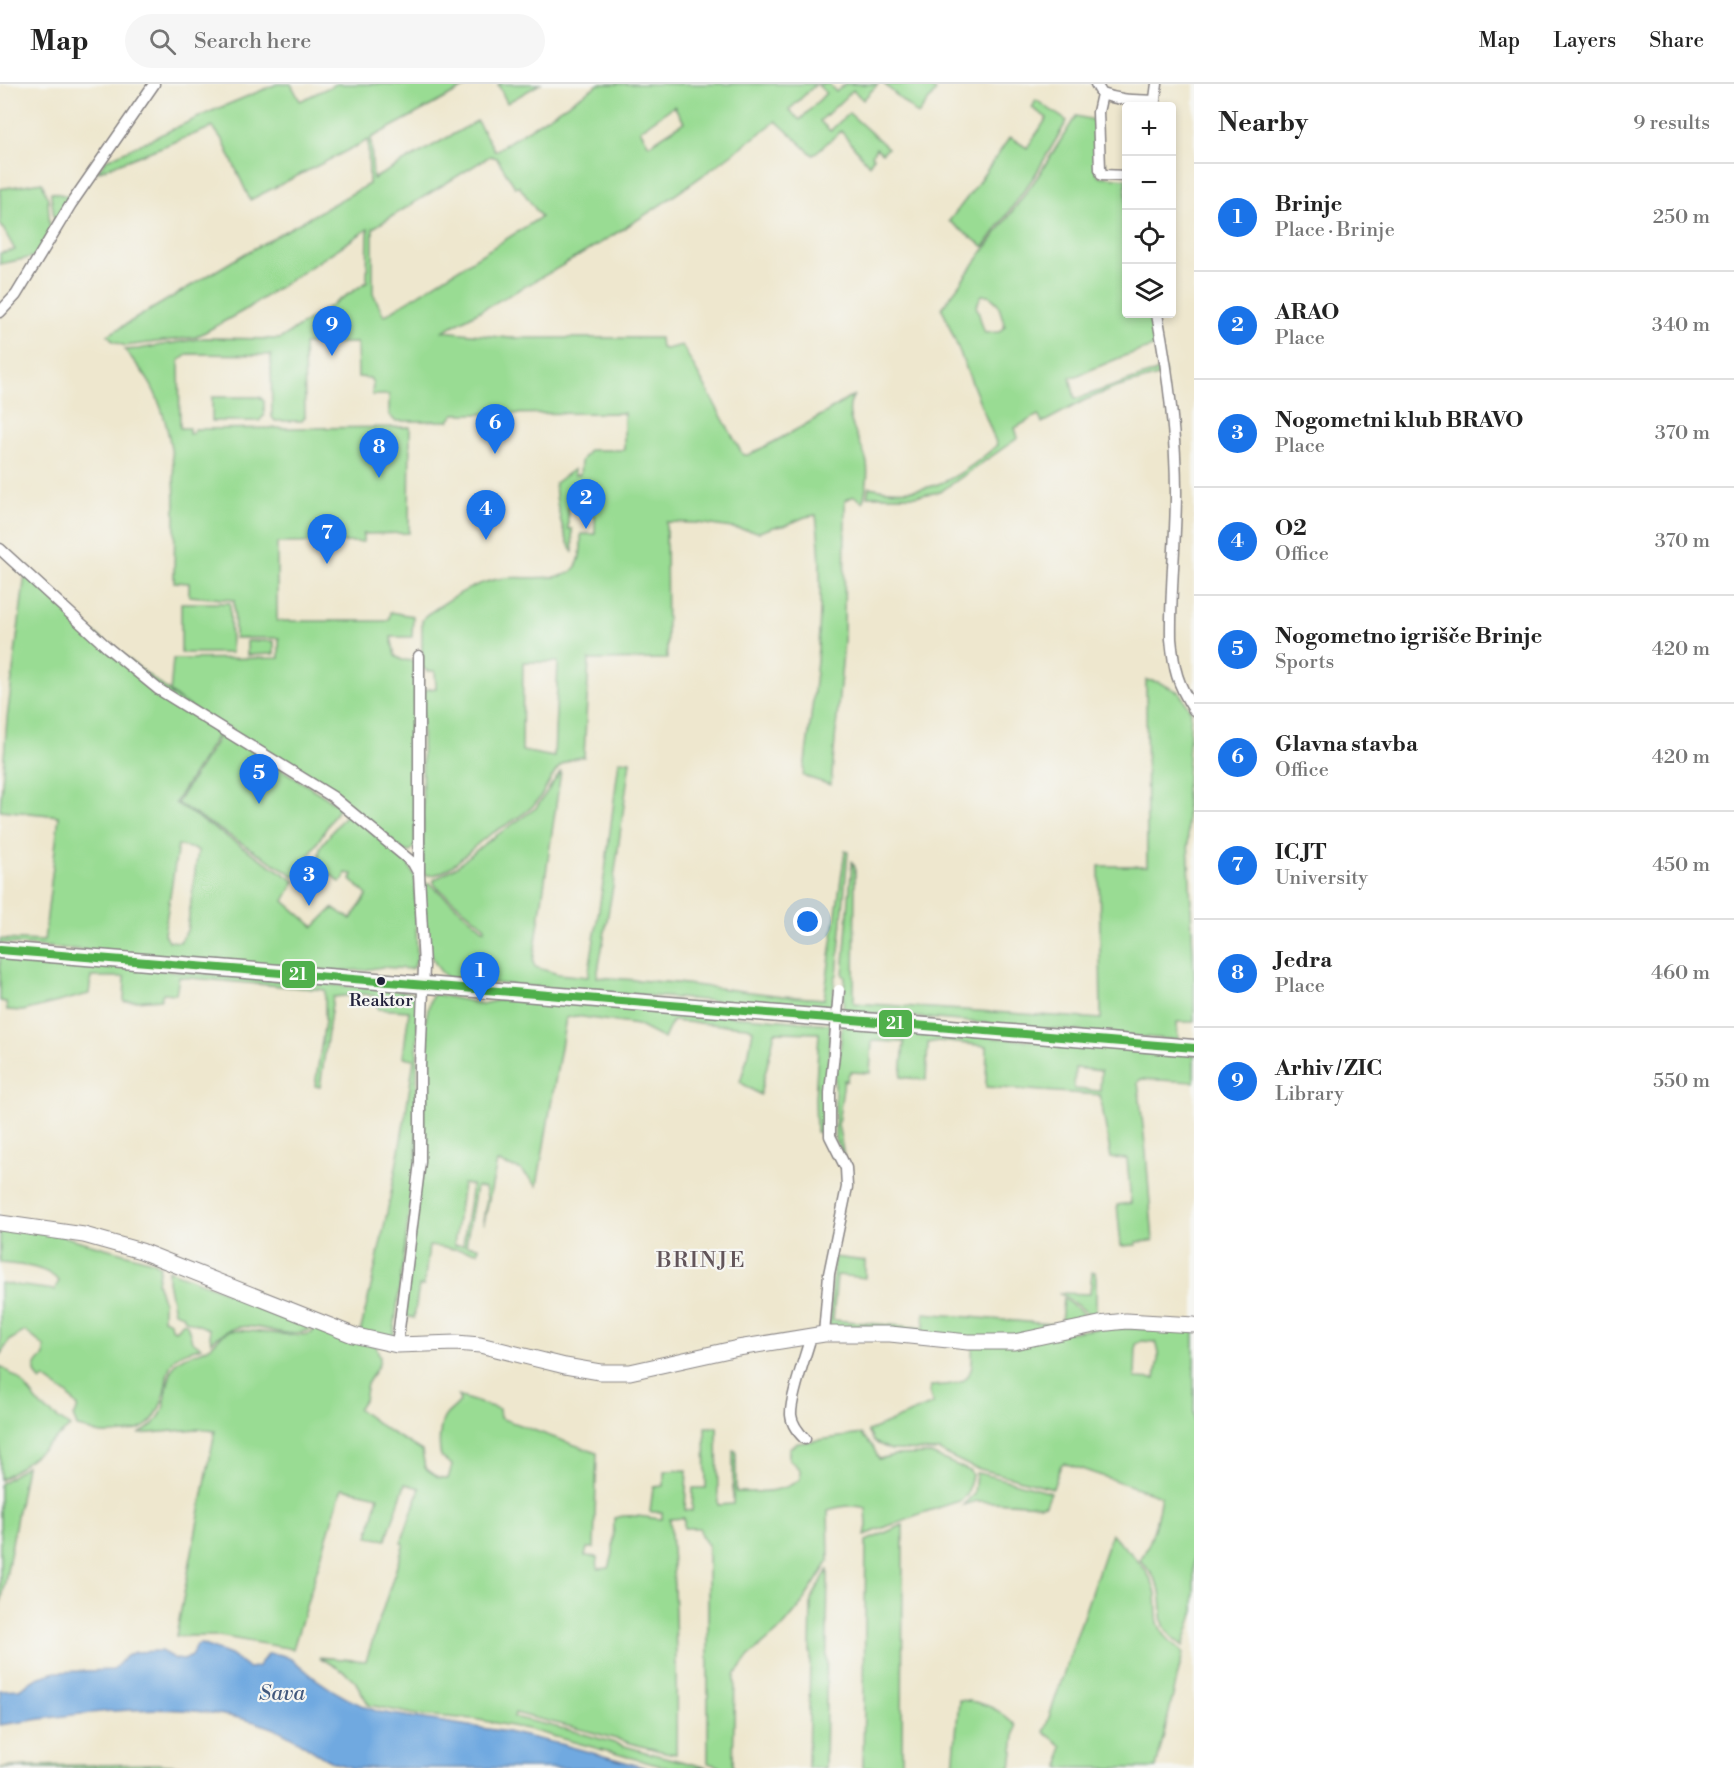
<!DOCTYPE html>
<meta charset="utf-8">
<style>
:root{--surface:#fff;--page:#f6f6f6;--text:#222;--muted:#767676;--line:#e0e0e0;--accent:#1a73e8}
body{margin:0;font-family:"Libre Bodoni",serif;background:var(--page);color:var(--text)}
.controls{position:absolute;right:18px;top:18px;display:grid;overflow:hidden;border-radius:6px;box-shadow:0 3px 9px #0003}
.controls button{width:54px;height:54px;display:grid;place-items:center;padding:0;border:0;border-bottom:2px solid var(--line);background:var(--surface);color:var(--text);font:30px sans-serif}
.you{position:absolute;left:808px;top:838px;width:21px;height:21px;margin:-15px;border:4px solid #fff;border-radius:50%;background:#1a73e8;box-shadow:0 0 0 9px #1a73e833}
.badge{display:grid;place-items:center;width:39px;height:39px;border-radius:50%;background:var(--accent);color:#fff;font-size:20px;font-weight:700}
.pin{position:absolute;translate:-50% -50px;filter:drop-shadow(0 2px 3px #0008)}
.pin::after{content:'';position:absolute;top:32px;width:21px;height:18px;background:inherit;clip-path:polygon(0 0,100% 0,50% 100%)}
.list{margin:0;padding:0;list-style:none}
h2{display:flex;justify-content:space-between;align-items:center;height:78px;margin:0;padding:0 24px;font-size:26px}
h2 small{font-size:20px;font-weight:400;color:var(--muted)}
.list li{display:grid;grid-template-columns:39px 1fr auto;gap:18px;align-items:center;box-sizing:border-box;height:108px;padding:0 24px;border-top:2px solid var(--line)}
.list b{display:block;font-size:22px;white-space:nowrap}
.list p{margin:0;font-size:20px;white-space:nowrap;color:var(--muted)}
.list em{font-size:20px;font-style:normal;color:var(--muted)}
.icon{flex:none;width:33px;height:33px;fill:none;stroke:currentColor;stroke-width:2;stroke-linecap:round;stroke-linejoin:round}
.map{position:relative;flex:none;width:1194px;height:1684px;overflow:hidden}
header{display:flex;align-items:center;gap:36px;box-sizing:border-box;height:84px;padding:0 30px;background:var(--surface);border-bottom:2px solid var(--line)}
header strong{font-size:28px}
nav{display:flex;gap:33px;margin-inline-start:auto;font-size:21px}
.search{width:420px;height:54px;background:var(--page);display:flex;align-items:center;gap:15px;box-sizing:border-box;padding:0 21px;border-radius:33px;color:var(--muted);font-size:22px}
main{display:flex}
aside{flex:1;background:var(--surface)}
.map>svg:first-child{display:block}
.green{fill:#99dc93;stroke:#5e7f67;stroke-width:1.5;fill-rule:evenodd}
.water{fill:#70a9e0;stroke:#49668e;stroke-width:1.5}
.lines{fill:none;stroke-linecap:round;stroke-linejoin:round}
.street-casing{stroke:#888484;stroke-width:13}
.secondary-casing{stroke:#888484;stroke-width:17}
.primary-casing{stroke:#888484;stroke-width:19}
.street{stroke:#fff;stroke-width:10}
.secondary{stroke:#fff;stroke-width:15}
.primary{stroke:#fff;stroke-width:16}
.street-bridge-casing{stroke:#888484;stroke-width:13;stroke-linecap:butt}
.street-bridge{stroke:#fff;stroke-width:10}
.bus-1-casing{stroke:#f6f6f2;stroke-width:12}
.bus-1{stroke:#50b04c;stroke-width:8}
.bus-dot{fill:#22223b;stroke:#f6f6f2;stroke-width:2}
.labels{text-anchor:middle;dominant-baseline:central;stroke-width:4.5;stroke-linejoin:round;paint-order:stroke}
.bus-label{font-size:18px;fill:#22223b;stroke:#f6f6f2}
.water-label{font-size:21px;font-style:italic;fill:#41587d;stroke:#f6f6f2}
.quarter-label{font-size:22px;letter-spacing:1.5px;fill:#62555a;stroke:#f6f6f2}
.line-badge{stroke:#f6f6f2;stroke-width:2}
.badge-label{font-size:16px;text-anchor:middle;font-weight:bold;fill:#fff}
</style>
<header>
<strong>Map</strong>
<div class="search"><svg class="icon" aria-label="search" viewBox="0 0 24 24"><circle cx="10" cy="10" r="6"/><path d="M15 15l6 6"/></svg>Search here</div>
<nav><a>Map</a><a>Layers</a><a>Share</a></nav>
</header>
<main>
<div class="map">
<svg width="1194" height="1684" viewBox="0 0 1194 1684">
<rect width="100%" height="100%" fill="#f6f6f2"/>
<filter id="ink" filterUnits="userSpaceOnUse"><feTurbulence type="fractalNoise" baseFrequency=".0167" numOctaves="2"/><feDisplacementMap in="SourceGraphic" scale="12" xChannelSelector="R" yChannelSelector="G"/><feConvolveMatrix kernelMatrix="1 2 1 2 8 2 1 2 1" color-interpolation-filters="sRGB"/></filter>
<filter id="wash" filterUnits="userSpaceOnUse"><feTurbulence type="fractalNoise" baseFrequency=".008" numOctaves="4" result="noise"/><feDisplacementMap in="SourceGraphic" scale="24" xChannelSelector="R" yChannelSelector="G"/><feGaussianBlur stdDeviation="1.35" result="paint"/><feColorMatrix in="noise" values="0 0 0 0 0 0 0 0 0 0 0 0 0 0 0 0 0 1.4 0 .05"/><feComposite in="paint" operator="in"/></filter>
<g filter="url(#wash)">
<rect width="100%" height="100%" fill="#eee7ce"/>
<path class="green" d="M 277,0 L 291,0 L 300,17 L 336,0 L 471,0 L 371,54 L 373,95 L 477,37 L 495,67 L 599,0 L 816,0 L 789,26 L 800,36 L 826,9 L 817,0 L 829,0 L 836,8 L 845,0 L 878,0 L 863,16 L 853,6 L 820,37 L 830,47 L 849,29 L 888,64 L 882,69 L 876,64 L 872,71 L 874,73 L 869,81 L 841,47 L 813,71 L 776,37 C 727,74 678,111 626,143 C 567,181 505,213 443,247 L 509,254 L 660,254 L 661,264 L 666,265 L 682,261 L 743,371 L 748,371 C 785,353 820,333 854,311 C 840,333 863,357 867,379 C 869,392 866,405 863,418 L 854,412 L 846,416 L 845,418 L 844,557 L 831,701 L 803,692 C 815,609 827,514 816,431 L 805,433 L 784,442 L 774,443 L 759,448 L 698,439 L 666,438 L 667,575 L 589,576 L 584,673 C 551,675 552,702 534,721 C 521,734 503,742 488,752 C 474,761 463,775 449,784 C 441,789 433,793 423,790 L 422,608 L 428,605 L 436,604 L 435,587 L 427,587 L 422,583 L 422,537 L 425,532 C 450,515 474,497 505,494 C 521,492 562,498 573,486 C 582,477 581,462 581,450 L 595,450 L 595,432 L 586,431 L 586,423 L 568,423 L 568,445 L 572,445 L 573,469 C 562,449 556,421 555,399 L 574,385 L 574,391 L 580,391 L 581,377 L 589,366 L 624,366 L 624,329 L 454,330 L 449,337 L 395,337 L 389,331 L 389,311 L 372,311 L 373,299 L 370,294 L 358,293 L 357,259 L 304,260 L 305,333 L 302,337 L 275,337 L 272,333 L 271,271 L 188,270 L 179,277 L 180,344 L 189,344 L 189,350 L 193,349 L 194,345 L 410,343 L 409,449 L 363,450 L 363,458 L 277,459 L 277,537 L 385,537 L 389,536 L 390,528 L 413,532 L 412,553 L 391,553 L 395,572 L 402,576 L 415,577 L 415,762 L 410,768 L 404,767 L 350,722 L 170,610 L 173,575 L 279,574 L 279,554 L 235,554 L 234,516 L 189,512 L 189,499 L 174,498 C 174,435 182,366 154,307 C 147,291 135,279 125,266 L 138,265 L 204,254 L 280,255 L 367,198 L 368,145 L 243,227 L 196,253 L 125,262 L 113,257 L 108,251 L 246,169 L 369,100 L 368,56 L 250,116 L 223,57 L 213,43 L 97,88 L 106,76 L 212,27 ZM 674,22 L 684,38 L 649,61 L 640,46 ZM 490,72 L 497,74 L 515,103 L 519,102 L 541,133 L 384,232 L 373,209 L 373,144 ZM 523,578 L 558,578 L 554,673 L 522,667 Z
M 498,0 L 540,0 L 507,19 Z
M 884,0 L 927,0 L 936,7 L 918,31 Z
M 1036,16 L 1067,37 L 1035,91 L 984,163 L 949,137 L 973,106 L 1010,53 L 1027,64 L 1047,34 L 1032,24 Z
M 1076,32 L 1094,36 L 1098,92 L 1126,95 L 1126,230 L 1152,230 L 1159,261 L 1124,272 L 1076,292 L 1070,293 L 1075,315 L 1164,285 L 1165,290 L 1115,304 L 1085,316 L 1042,339 L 1038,331 L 1015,344 L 1018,354 L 940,408 L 915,412 L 867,412 L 869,403 C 923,415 957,397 997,361 L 942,224 L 1038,92 ZM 982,211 L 989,211 L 998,220 L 1005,242 L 999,248 L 985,249 C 981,240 980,231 976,222 Z
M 42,98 L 48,115 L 50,148 L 37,172 L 0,180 L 0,169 L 15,166 L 0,139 L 0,105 Z
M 51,108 L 72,113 L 55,140 L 51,111 Z
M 212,313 L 260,313 L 264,317 L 264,332 L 259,337 L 212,337 Z
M 25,490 L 66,527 L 220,647 L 175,719 L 295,797 L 284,817 L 314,843 L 333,824 L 351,835 L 367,811 L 351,796 L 353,790 L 346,789 L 344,795 L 340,798 L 318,780 L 320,763 L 346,730 L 352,731 L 408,780 L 415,793 L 417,875 L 414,883 L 411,885 L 382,883 L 364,886 L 334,887 L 0,859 L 0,855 L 44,857 L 59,732 L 0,726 L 7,635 ZM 178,761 L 198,766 L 187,847 L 180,858 L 169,857 L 164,850 Z
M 181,519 L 230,519 L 231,569 L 181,569 Z
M 247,557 L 274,557 L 274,570 L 247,571 Z
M 1146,596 L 1158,598 L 1179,608 L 1191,627 L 1186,709 L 1194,893 L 1194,938 L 1177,938 L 1178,956 L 843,927 L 845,893 L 843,891 L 852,778 L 855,783 L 854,919 L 1101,935 L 1099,782 L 1147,782 Z
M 222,648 L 340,722 L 296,793 L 177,719 Z
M 619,677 L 630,677 L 613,802 L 597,893 L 677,899 L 783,912 L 824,915 L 845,767 L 848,768 L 837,891 L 835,893 L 832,926 L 546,904 L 450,895 C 422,879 425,828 423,800 L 430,800 L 484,846 L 485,843 L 438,804 L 434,800 L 434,796 L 456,783 L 484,760 L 536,724 L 561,687 L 533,878 L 535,883 L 558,890 L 588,893 L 605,787 Z
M 0,872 L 393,906 L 416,910 L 418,912 L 416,1077 L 393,1255 L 360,1249 C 382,1158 401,1067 414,975 L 403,973 L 409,927 L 378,925 L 375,912 L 363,910 L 333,913 L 320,1003 L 315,1002 L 325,937 L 325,906 L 179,893 L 176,910 L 163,909 L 161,915 L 124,918 L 125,893 L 91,893 L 89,910 L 23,927 L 7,926 L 6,918 L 0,917 Z
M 435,910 L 482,920 L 507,914 L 830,940 L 826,1049 L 816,1048 L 815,1015 L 819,949 L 775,948 L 760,1011 L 740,998 L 749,968 L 753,946 L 748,943 L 672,937 L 664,955 L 637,941 L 576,932 L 566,934 L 537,1102 L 521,1086 L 497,1078 L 484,1139 L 483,1137 L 487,1113 L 485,1104 L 476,1103 L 466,1161 L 479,1163 L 478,1168 L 429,1162 L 424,1202 L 419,1202 L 414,1234 L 405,1232 L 424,969 L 428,960 C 422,945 427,929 431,914 ZM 463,1100 L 472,1101 L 463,1161 L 454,1161 Z
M 842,941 L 1194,970 L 1194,998 L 1141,995 L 1138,998 L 1146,1069 L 1153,1157 L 1136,1158 L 1136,1161 L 1121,1162 L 1117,1121 L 1131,1119 L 1127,1075 L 1111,1074 L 1100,1011 L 986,1003 L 987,962 L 938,957 L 928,959 L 926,996 L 901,993 L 904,958 L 872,957 L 870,989 L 851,988 L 848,991 L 847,997 L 844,996 L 838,1040 L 844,1072 L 835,1056 L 835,981 L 839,978 ZM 1075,984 L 1101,987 L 1100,1007 L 1074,1005 Z
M 0,1143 L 51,1149 L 152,1177 L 160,1182 L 157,1198 L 163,1217 L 163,1235 L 170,1238 L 171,1244 L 175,1246 L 184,1238 L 187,1240 L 192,1257 L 201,1263 C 194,1266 185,1267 179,1271 C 170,1277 167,1290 166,1300 C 159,1341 144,1351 103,1350 C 94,1350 86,1344 77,1343 L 73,1331 L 76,1329 L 78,1323 L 68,1311 L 44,1294 L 41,1297 C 31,1288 34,1280 44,1272 L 44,1262 L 25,1247 L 10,1256 L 0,1271 L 0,1199 L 54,1206 L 59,1197 C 45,1182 21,1181 0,1179 Z
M 834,1173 L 865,1177 L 865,1194 L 837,1191 L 833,1236 L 924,1244 L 924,1229 L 1061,1241 L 1063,1214 L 1094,1238 L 992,1255 L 829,1245 Z
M 168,1186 L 310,1239 L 309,1246 C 271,1260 251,1223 211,1258 L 209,1245 L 186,1236 L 183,1231 L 174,1228 L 168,1197 Z
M 1092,1188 L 1095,1188 L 1096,1194 L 1096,1235 L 1060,1209 L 1090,1210 Z
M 315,1242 L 376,1262 L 380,1273 L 379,1280 L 367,1300 L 364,1316 L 358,1325 L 387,1346 L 422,1367 L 425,1384 L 438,1393 L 448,1395 L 452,1381 L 441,1373 C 438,1362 439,1339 446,1331 C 451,1325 456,1323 460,1317 L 458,1312 L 499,1325 L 500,1334 L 597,1369 L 594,1464 L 587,1464 L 585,1472 L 597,1473 L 598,1485 L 609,1484 L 613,1470 L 614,1434 C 631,1429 646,1434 662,1435 L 662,1428 L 650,1428 L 653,1403 L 664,1402 L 664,1387 L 687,1386 L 685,1426 L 692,1427 L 693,1404 L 706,1404 L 705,1343 L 717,1343 L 718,1421 L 733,1420 L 733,1366 L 736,1367 L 736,1408 C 757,1408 784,1409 800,1395 L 800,1386 L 789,1375 L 789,1364 L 798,1359 L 861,1350 L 873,1363 L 879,1375 L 894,1371 L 931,1370 L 970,1387 L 972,1391 L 967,1411 L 959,1417 L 922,1429 L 865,1451 L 867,1442 L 866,1424 C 853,1420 841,1422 828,1426 L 829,1477 L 798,1525 L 783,1543 L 748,1573 L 735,1591 L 733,1684 L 724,1684 L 708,1679 L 708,1461 L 701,1452 L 700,1444 L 684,1444 L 684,1434 L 670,1435 C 676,1513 677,1591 676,1670 C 653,1666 632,1659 609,1653 C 578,1644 546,1637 515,1629 L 514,1633 L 573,1647 L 649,1669 L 708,1684 L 668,1684 L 527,1645 L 474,1635 L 418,1631 L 369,1621 L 355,1597 L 346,1589 L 319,1573 L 366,1577 L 404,1460 L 401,1459 L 420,1404 L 405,1400 L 386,1456 L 368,1453 L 378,1412 L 342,1404 L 293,1565 L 219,1552 L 176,1552 L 215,1347 L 197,1345 L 139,1350 C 176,1331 159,1307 175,1280 C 182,1270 198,1270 208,1264 C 215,1260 219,1253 225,1249 C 239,1241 288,1256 312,1249 Z
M 1103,1244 L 1194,1245 L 1194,1527 L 1183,1562 C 1152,1539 1167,1533 1159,1504 C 1155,1492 1148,1485 1140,1476 C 1153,1457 1157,1435 1161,1412 L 1064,1379 L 1061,1381 L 1053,1404 L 972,1383 L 939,1367 L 891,1366 L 874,1358 L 868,1347 L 933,1320 L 929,1308 L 931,1302 C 966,1300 974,1299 972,1261 ZM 1141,1257 L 1156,1258 L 1159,1268 L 1155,1295 L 1135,1294 L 1136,1260 Z
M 0,1282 L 20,1296 L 41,1322 L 70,1343 L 20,1383 L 0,1396 Z
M 26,1382 L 0,1526 L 0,1400 Z
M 976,1389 L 983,1390 L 1051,1408 L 1046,1420 L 1041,1421 L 977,1417 L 963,1421 L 974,1410 Z
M 903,1441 L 902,1684 L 863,1684 L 866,1457 Z
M 1111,1450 C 1124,1462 1147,1483 1153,1500 C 1158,1510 1156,1521 1157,1532 C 1158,1549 1172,1558 1183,1569 L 1156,1684 L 1060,1684 L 1062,1662 L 1044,1648 Z
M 828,1485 L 825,1684 L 808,1684 L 811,1516 Z
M 959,1616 C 982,1617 1001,1625 1016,1642 L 1011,1684 L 953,1684 Z
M 158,1680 L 204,1684 L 0,1684 L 30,1682 Z"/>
<path class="water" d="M 201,1560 L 230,1571 L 248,1584 L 257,1583 L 268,1570 C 289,1567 301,1584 316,1595 C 334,1608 358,1621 379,1628 L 507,1648 L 564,1661 L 647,1684 L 352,1684 C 344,1681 334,1679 326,1675 C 304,1663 293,1650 267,1642 C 182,1613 87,1628 0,1641 L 0,1606 L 19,1605 L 37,1594 L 55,1588 L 113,1586 L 125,1573 L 134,1568 L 161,1567 L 175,1575 L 184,1576 L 191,1572 L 197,1561 Z"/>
</g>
<g filter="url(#ink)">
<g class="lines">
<g class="street-casing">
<path id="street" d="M 1096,0 L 1102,10 C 1122,17 1134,16 1155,17
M 1102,10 L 1098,28 L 1100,85 L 1102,91 L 1126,92
M 1154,22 L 1157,0
M 0,228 L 16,211 L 71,120 L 154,0
M 1157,230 C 1168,289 1176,347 1176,408 C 1176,457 1170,506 1171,555 C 1174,586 1177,599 1194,626
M 0,465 L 108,564 L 158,605 L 333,713 L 413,779 L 419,790
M 824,1250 L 829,1190 L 847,1103 L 846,1084 L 830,1052 L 830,1009 L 834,969
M 397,1261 L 420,1078 L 420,982 L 424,882 L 419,790 L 419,572
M 805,1355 C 798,1348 792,1341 791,1331 C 790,1314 806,1271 811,1252"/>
</g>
<g class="secondary-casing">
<path id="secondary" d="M 0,1139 L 84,1151 L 141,1167 L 353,1251 L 397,1261 L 456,1259 L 480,1261 L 565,1282 L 600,1288 L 630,1288 L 738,1264 L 824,1250 L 890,1250 L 968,1258 L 1014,1258 L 1099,1240 L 1126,1237 L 1194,1241"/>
</g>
<g class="primary-casing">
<path id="primary" d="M 0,866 L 1194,964"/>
</g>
<use href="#street" class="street"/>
<use href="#secondary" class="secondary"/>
<use href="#primary" class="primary"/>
<g class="street-bridge-casing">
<path id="street-bridge" d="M 834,969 L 839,906"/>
</g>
<use href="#street-bridge" class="street-bridge"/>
<g class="bus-1-casing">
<path id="bus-1" d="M 0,866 L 1194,964"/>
</g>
<use href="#bus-1" class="bus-1"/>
</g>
</g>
<circle class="bus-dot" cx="381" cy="897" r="5"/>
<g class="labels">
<g class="bus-label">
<text x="381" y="916">Reaktor</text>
</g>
<g class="water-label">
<text x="282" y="1610">Sava</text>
</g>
<g class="quarter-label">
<text x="701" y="1176">BRINJE</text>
</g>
</g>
<g class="line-badge">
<rect x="281" y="876" width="35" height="29" rx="6" fill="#50b04c"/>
<rect x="878" y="925" width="35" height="29" rx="6" fill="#50b04c"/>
</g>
<g class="badge-label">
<text x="298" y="896">21</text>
<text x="895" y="945">21</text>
</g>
</svg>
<div class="controls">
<button>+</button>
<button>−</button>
<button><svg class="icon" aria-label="locate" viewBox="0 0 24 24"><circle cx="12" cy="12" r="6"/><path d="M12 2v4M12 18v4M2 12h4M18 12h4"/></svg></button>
<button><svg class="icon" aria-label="layers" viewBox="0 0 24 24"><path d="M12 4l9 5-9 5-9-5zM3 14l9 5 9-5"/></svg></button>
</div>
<div class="you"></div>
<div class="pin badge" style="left:480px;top:918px">1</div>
<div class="pin badge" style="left:586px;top:445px">2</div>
<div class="pin badge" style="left:309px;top:822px">3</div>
<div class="pin badge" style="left:486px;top:456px">4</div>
<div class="pin badge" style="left:259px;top:720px">5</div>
<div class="pin badge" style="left:495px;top:370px">6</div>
<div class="pin badge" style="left:327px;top:480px">7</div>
<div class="pin badge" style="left:379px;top:394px">8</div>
<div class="pin badge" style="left:332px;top:272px">9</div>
</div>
<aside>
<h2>Nearby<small>9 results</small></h2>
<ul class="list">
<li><span class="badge">1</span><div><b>Brinje</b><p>Place · Brinje</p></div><em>250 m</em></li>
<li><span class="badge">2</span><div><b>ARAO</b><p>Place</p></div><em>340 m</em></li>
<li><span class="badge">3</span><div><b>Nogometni klub BRAVO</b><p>Place</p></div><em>370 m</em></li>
<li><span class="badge">4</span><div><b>O2</b><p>Office</p></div><em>370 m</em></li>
<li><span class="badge">5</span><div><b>Nogometno igrišče Brinje</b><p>Sports</p></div><em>420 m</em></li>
<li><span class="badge">6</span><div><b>Glavna stavba</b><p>Office</p></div><em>420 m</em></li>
<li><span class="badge">7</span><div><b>ICJT</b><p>University</p></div><em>450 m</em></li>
<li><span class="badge">8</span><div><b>Jedra</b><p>Place</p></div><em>460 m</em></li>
<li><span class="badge">9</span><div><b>Arhiv / ZIC</b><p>Library</p></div><em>550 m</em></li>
</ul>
</aside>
</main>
